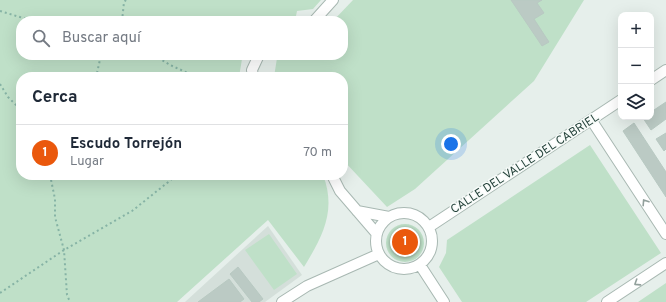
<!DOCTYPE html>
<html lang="es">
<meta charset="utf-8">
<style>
:root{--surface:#fff;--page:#f6f6f7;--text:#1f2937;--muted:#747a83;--line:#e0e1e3;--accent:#ea580c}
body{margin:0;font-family:Overpass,sans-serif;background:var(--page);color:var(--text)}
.controls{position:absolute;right:12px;top:12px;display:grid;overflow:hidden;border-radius:8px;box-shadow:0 4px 16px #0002}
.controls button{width:36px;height:36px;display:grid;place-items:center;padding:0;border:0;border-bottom:1px solid var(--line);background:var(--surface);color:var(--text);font:20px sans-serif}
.you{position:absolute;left:451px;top:144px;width:14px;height:14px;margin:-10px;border:3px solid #fff;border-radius:50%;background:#1a73e8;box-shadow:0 0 0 6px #1a73e833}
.badge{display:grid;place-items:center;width:26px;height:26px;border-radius:50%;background:var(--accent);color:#fff;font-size:13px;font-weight:700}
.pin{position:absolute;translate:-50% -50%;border:2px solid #fff;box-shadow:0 1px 4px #0006}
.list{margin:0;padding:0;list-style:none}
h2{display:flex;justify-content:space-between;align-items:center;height:52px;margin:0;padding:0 16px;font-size:17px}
h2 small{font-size:13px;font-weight:400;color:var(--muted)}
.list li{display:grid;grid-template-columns:26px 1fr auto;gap:12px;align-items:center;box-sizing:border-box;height:56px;padding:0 16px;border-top:1px solid var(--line)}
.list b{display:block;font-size:15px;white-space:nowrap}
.list p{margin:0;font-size:13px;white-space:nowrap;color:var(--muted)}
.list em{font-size:13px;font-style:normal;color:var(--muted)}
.icon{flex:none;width:22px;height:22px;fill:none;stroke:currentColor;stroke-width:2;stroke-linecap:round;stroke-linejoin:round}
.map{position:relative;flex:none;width:666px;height:302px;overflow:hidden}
.search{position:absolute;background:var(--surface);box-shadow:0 4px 16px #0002;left:16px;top:16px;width:332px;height:44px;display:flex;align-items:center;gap:10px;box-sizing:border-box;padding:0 14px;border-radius:16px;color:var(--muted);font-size:15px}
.panel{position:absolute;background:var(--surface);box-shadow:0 4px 16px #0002;left:16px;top:72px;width:332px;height:108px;border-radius:16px}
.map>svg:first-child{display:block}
.built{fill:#d4dfda}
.green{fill:#bfe0c8}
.building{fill:#bbcac4;stroke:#b8c9c2}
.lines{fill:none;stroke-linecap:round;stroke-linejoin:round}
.minor-casing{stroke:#a8b8b2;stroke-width:12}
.path{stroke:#86b3a5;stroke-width:2;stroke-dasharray:2 3;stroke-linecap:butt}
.minor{stroke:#fff;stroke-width:10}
.oneway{stroke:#92a09c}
.labels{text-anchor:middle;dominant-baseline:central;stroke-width:3;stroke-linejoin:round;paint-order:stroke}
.street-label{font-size:12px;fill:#24423a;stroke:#f7fbf9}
</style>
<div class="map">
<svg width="666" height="302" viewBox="0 0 666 302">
<rect width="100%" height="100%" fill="#e6efeb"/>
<path class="built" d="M 268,226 L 302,275 L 265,302 L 185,302 Z"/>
<path class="green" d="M 0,0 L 321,0 L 313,9 L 297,11 L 295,21 L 21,21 L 21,55 L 245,55 L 242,59 L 239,77 L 21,77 L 21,175 L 323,175 C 337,211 322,237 304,267 L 268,220 L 177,302 L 0,302 Z
M 353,0 L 584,0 L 534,81 L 415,189 L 387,207 L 343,160 L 343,77 L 274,77 L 277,58 L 283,55 L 343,55 L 343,21 L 333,21 Z
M 590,145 L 661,253 L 586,302 L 462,302 L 439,267 L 446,253 L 447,240 Z
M386 243a19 19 0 1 1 38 0a19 19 0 1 1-38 0Z
M 269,234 L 297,274 L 274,290 L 245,250 Z
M 666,283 L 666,302 L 638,302 Z"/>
<path class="building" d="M 511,0 L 542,0 L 537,3 L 544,13 L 534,19 L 549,42 L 542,46 Z
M 666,102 L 666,119 L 651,130 L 643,118 L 651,117 L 651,112 Z
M 634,123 L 666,172 L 666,197 L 623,131 Z
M 666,133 L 666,149 L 664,151 L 656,139 Z
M 238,267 L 263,299 L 259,302 L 252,302 L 230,274 Z
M 229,279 L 244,299 L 240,302 L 198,302 Z"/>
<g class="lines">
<g class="minor-casing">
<path id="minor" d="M 314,21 L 333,0
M 253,77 L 252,70 L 259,55
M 651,80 L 666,70
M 592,121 L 666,234
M 332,175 L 340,191 L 377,234
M 357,211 L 389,217
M376 241a28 28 0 1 1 56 0a28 28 0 1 1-56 0Z
M 429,227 L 621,100
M 420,265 L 444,302
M 282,302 L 307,286 L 379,254
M 607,302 L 666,263"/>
</g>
<path class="path" d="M 0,11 L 33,21
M 122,21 L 124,2 L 126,0
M 154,55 L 170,65 L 197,77
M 94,77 L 97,73 L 101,55
M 0,84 L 8,97 L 21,110
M 50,175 L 55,199 L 55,217 L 64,250 L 67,295 L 70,302
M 0,293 L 64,250 L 132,211 L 177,175"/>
<use href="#minor" class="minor"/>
</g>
<defs><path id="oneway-chevron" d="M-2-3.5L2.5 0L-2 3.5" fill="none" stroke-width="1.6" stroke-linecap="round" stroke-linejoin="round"/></defs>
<g class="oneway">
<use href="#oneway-chevron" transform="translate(645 202) rotate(-123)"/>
<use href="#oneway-chevron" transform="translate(637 283) rotate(147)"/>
</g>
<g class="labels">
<g class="street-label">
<text transform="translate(525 164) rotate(-33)">CALLE DEL VALLE DEL CABRIEL</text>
</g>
</g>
</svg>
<div class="controls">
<button>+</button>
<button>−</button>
<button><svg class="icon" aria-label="layers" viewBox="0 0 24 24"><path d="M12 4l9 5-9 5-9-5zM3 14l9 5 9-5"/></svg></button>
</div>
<div class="you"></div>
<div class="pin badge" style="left:405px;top:242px">1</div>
<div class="search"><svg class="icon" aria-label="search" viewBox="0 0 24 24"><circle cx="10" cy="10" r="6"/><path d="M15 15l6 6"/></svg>Buscar aquí</div>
<section class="panel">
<h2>Cerca<small></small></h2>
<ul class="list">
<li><span class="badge">1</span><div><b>Escudo Torrejón</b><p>Lugar</p></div><em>70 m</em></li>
</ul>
</section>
</div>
